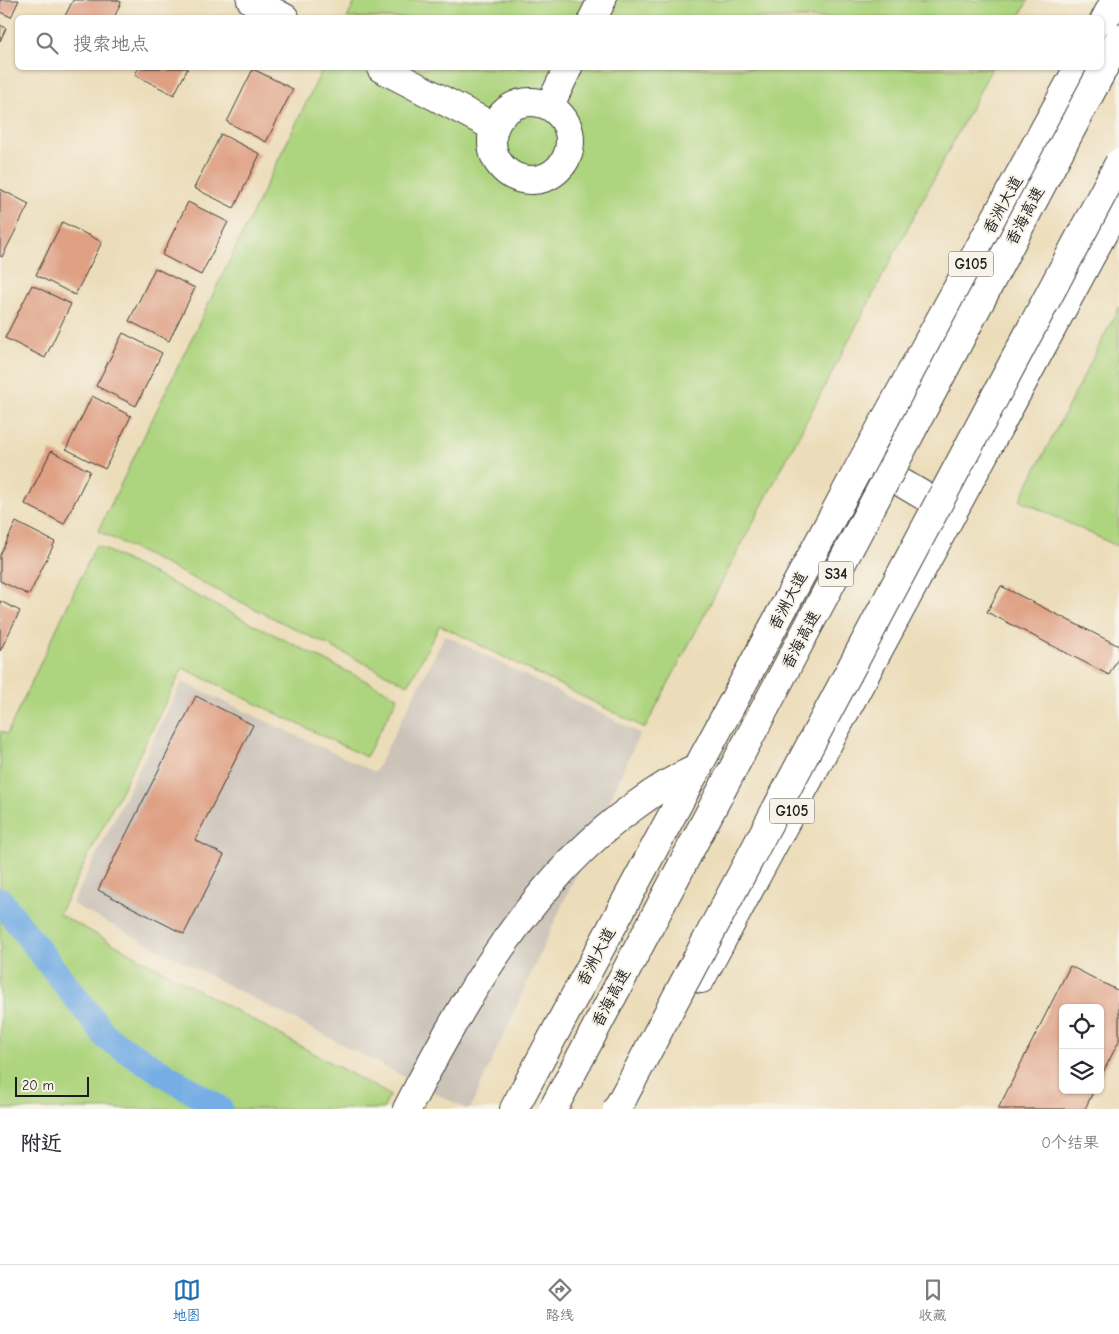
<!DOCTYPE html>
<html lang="zh">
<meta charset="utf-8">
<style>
:root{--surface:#fff;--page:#f7f7f7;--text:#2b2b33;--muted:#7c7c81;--line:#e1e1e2;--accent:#1f6fb2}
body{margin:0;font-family:"Comic Neue","LXGW WenKai TC",sans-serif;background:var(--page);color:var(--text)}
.controls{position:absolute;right:15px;bottom:15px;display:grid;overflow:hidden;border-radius:8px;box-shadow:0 1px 4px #0004}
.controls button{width:45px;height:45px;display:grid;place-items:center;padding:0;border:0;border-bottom:1px solid var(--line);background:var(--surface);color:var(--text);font:25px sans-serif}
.scale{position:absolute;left:15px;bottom:12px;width:74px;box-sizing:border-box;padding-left:5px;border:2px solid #1c1c1c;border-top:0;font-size:14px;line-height:18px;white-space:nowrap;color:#1c1c1c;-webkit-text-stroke:4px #f7f3e8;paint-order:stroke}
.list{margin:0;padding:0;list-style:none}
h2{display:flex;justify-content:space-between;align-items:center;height:65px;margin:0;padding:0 20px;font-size:21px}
h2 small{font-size:16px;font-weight:400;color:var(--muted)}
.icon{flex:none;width:28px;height:28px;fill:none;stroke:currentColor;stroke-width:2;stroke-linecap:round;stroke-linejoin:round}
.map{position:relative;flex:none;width:1119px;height:1109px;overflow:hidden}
.search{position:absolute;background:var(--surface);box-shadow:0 1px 4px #0004;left:15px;right:15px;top:15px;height:55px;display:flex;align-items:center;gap:12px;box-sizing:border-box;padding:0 18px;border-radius:8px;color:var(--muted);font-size:19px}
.sheet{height:155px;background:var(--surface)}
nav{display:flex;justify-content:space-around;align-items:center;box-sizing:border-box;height:70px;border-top:1px solid var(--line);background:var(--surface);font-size:14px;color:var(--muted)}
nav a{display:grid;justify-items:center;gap:2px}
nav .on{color:var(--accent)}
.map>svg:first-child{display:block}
.industrial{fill:#cbc2b8}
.green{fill:#add47e;stroke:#64784d}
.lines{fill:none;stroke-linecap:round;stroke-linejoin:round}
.canal{stroke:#74ade4;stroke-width:26}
.building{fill:#dfa084}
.minor-casing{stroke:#3b3934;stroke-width:30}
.highway-casing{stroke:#3b3934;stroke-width:30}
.minor{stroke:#fff;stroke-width:28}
.highway{stroke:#fff;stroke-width:28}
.highway-bridge-casing{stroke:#3b3934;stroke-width:30;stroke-linecap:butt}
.highway-bridge{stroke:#fff;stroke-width:28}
.labels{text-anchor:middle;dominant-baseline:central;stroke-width:4;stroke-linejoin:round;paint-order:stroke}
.shield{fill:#f7f3e8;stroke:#5e5c59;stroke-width:1}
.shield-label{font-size:15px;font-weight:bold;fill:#1c1c1c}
.street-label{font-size:16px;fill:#1c1c1c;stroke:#f7f3e8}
</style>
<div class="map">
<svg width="1119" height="1109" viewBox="0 0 1119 1109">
<rect width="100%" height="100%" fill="#f7f3e8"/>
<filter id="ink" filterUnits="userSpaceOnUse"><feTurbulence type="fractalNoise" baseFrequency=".02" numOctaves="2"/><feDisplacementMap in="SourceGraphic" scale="10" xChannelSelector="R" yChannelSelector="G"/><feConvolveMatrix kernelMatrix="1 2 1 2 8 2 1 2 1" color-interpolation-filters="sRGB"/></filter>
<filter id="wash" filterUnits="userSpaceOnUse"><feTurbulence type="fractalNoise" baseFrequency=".0096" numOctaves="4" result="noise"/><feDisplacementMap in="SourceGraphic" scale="20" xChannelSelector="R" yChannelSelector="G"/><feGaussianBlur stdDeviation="1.12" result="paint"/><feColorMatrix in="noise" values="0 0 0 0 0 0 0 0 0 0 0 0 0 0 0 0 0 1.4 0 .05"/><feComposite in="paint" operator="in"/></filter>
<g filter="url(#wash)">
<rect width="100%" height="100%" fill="#ecddba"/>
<path class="industrial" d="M 445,635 L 640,733 L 470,1109 L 466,1109 L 72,904 L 182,682 L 375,772 Z"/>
<path class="green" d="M 356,0 L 1028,0 L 1019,18 L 347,18 Z
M 323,68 L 992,68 L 645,728 L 440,625 L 408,685 L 98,531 Z
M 1119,307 L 1119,547 L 1020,500 Z
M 96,545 L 398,697 L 366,757 L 183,668 L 59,914 L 390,1095 L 383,1109 L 0,1109 L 0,731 L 7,734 Z"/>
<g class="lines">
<path class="canal" d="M 0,900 L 107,1038 L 220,1109"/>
</g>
<g id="blocks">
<path class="building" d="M 0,0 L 19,0 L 11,17 L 0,12 Z
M 73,0 L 117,0 L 121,2 L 114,18 L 64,18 Z
M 0,25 L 6,28 L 0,41 Z
M 138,68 L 188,68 L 174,95 L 135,75 Z
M 253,69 L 293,89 L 266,142 L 227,122 Z
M 221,134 L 260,154 L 234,208 L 194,188 Z
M 0,189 L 29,204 L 2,257 L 0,256 Z
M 188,202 L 228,222 L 201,275 L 162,255 Z
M 62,222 L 102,242 L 75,295 L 36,275 Z
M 155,268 L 195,288 L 169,341 L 129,321 Z
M 32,285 L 71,304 L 45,358 L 5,338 Z
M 123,333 L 162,353 L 136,406 L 96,386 Z
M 92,396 L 131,416 L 105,469 L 66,449 Z
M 51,451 L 90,471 L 64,524 L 25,504 Z
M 16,522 L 55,542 L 29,595 L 0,581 L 0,555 Z
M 1001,586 L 1119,646 L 1119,656 L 1109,675 L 987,612 Z
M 0,601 L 20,611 L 0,651 Z
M 196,696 L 253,725 L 195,840 L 224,855 L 184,934 L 98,890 Z
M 1070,966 L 1119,991 L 1119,1041 L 1100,1078 L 1100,1008 L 1063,1008 L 1063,1090 L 1094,1090 L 1085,1109 L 998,1109 Z"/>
</g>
</g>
<g filter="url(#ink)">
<use href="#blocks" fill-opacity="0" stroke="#3b3934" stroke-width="1"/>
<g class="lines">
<g class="minor-casing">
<path id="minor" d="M 251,0 L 285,18
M 593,18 L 602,0
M 381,68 L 494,127
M492 141a39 39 0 1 1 78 0a39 39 0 1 1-78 0Z
M 550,105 L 568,68
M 407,1109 C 463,999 533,878 636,805 C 655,791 675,778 698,768"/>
</g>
<g class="highway-casing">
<path id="highway" d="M 1102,25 L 1115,0
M 868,463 L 953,513
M 701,979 L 1119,204
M 514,1109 L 863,460 L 1078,68"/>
</g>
<use href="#minor" class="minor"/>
<use href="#highway" class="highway"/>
<g class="highway-bridge-casing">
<path id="highway-bridge" d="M 553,1109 L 1119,39
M 617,1109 L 1119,163"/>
</g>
<use href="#highway-bridge" class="highway-bridge"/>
</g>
</g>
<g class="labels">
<g class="shield">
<rect x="948.5" y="251.5" width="45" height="25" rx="4"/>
<rect x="818.5" y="561.5" width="35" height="25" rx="4"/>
<rect x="769.5" y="798.5" width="45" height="25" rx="4"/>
</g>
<g class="shield-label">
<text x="971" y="264">G105</text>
<text x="836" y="574">S34</text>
<text x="792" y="811">G105</text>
</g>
<g class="street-label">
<text transform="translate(1003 205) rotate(-61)">香洲大道</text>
<text transform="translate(1025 216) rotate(-62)">香海高速</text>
<text transform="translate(788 601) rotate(-62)">香洲大道</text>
<text transform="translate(801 640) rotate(-62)">香海高速</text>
<text transform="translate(596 957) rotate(-62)">香洲大道</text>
<text transform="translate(611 998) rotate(-62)">香海高速</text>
</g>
</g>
</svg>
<div class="controls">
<button><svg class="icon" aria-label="locate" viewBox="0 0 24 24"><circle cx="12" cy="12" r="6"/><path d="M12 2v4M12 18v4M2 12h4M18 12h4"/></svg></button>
<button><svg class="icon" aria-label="layers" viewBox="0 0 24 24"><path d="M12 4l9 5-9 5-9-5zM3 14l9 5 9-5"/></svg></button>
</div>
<div class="scale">20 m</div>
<div class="search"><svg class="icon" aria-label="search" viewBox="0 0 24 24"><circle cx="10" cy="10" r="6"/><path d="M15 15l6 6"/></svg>搜索地点</div>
</div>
<section class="sheet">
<h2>附近<small>0个结果</small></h2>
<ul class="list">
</ul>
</section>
<nav>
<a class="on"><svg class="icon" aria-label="map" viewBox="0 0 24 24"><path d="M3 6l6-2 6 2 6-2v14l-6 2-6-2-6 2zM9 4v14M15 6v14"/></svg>地图</a>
<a><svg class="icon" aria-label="directions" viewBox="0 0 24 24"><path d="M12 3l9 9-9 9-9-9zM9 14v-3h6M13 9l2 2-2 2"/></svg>路线</a>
<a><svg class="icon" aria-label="saved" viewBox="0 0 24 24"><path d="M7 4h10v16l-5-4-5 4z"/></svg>收藏</a>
</nav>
